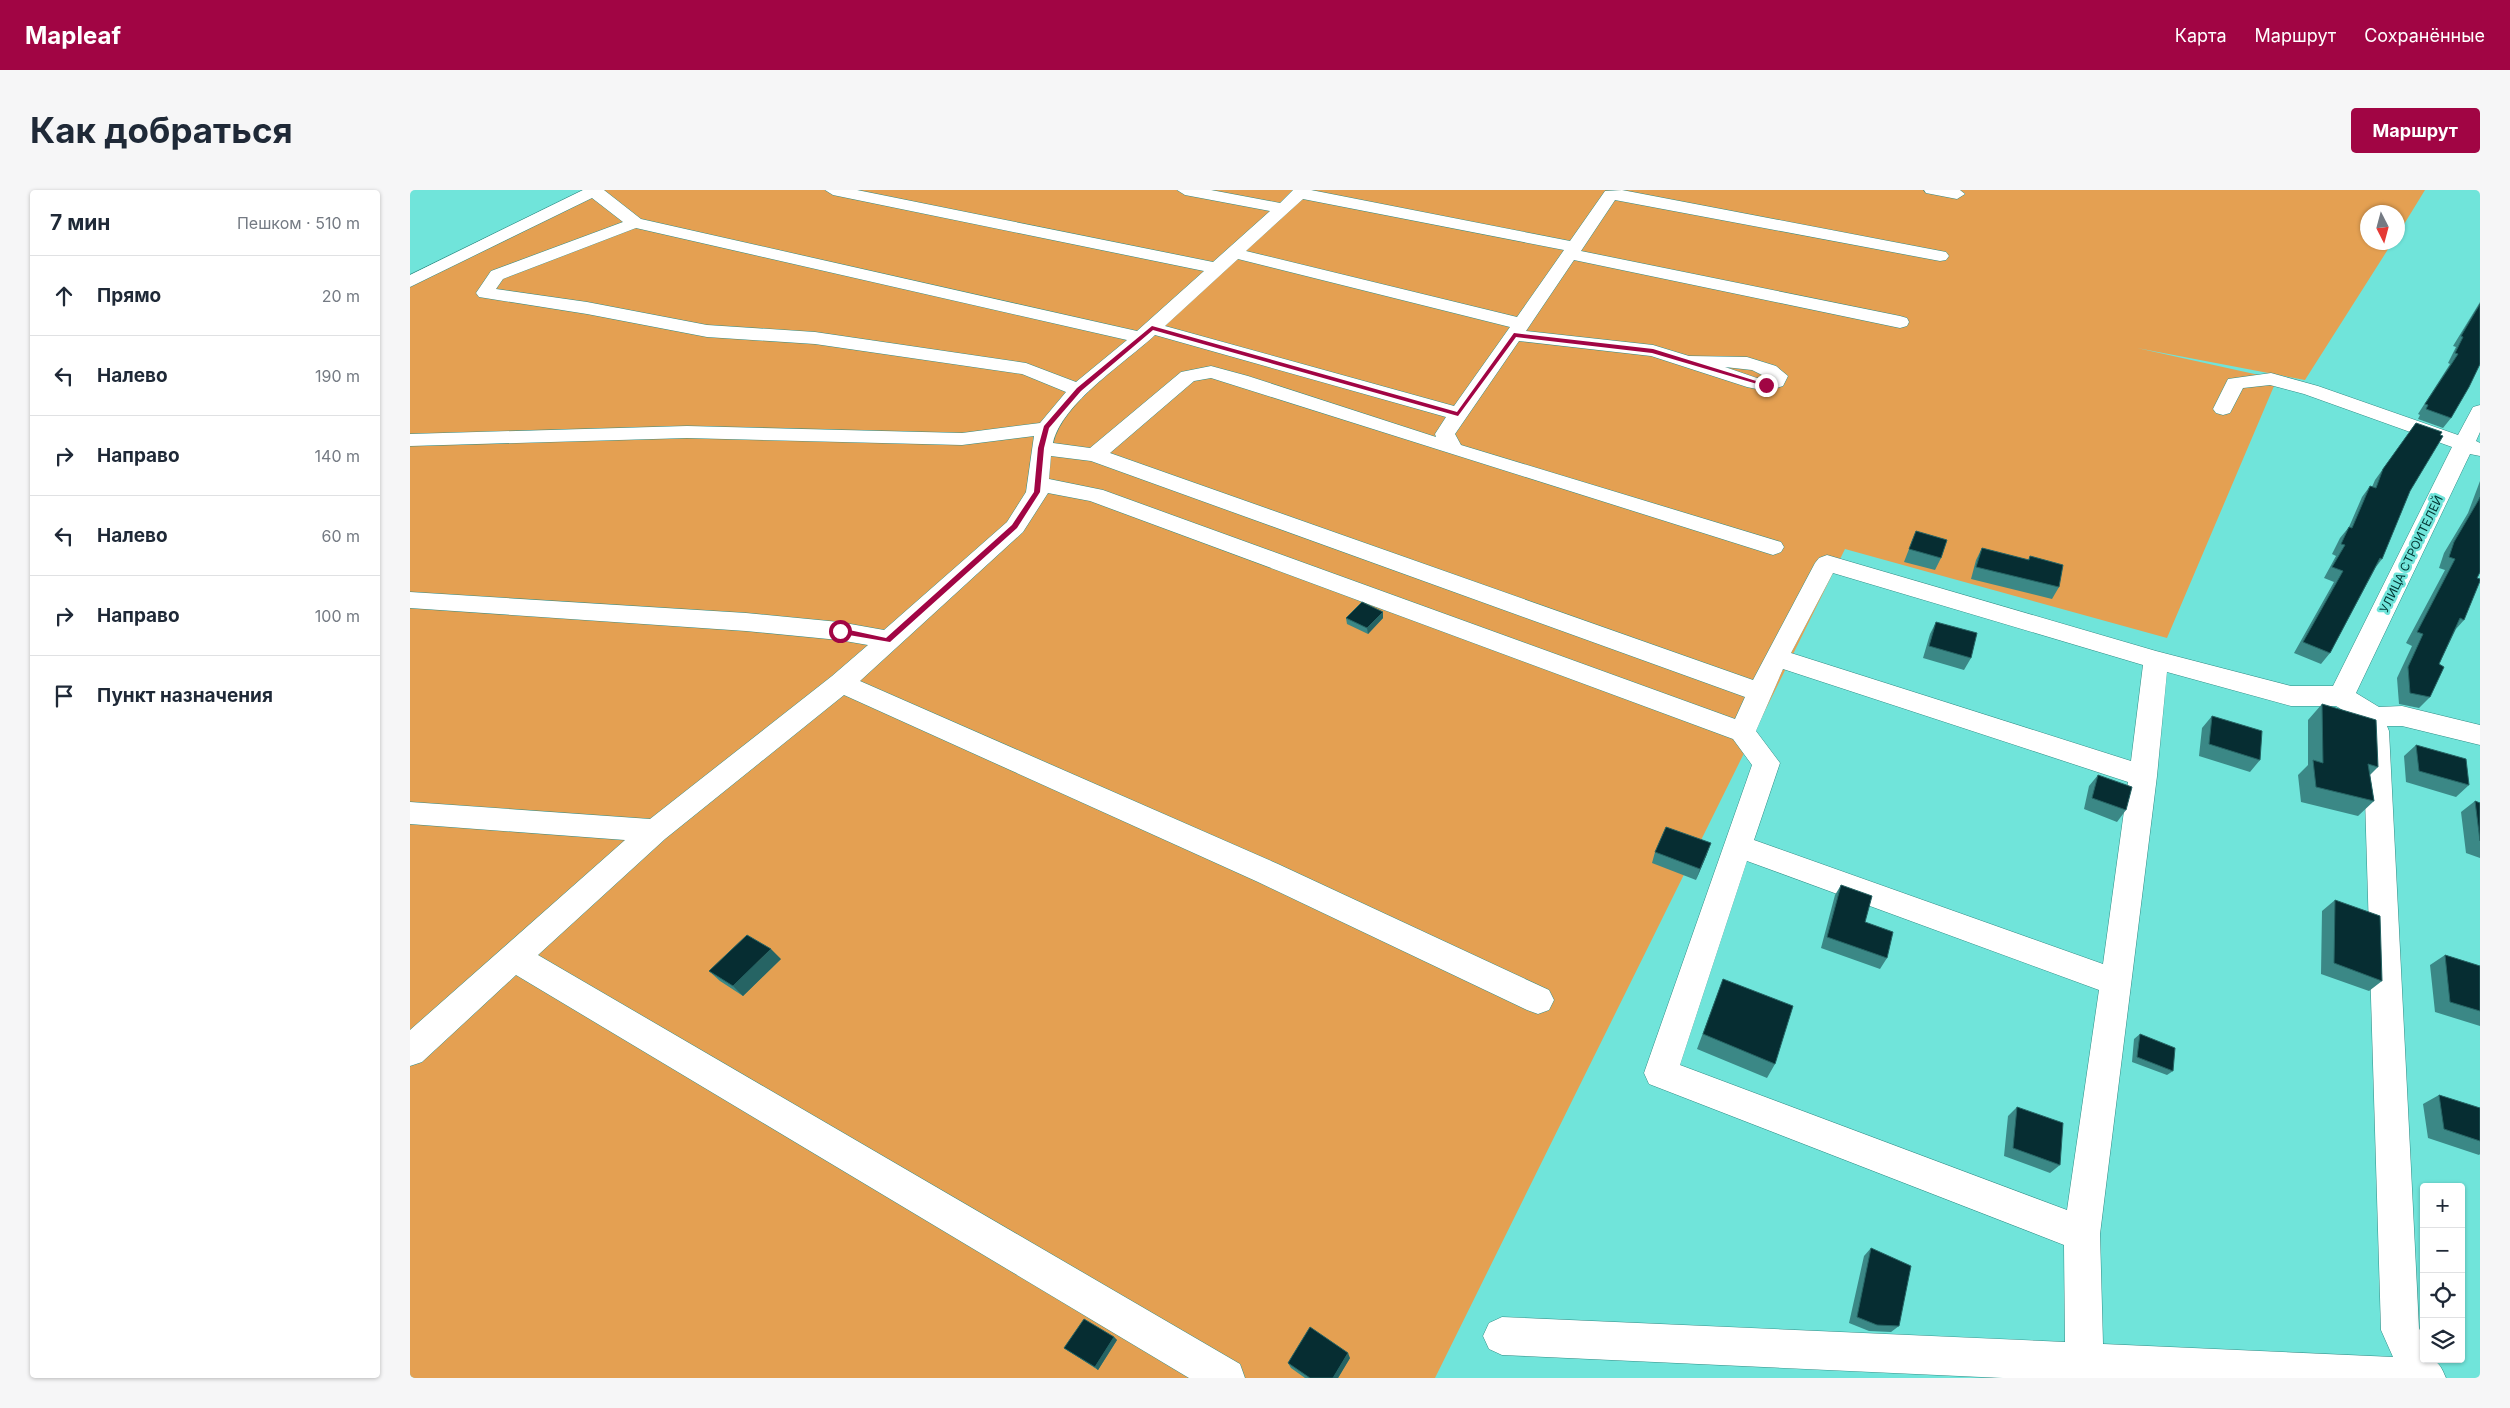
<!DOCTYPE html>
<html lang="ru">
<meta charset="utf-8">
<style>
:root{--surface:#fff;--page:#f6f6f7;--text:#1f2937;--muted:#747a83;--line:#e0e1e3;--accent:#a10544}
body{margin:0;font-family:Inter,sans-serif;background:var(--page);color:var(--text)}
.controls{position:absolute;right:15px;bottom:15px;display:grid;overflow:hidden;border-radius:5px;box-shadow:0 1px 4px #0004}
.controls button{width:45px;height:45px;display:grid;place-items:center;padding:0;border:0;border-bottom:1px solid var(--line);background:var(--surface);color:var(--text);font:25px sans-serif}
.compass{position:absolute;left:1950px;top:15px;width:45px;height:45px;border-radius:50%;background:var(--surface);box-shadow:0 1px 4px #0004;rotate:174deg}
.stop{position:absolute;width:15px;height:15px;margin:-11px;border:4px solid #a10544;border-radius:50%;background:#fff}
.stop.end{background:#a10544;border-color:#fff;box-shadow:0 1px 5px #0008}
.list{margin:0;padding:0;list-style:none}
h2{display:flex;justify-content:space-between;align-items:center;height:65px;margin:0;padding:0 20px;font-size:21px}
h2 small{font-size:16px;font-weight:400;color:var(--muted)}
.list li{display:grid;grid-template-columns:32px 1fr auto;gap:15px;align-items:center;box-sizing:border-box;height:80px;padding:0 20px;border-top:1px solid var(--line)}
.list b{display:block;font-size:19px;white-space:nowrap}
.list em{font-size:16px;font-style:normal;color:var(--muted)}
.icon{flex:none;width:28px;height:28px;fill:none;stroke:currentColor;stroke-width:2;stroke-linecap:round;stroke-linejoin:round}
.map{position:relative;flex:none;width:2070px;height:1188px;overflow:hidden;border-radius:5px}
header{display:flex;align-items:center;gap:30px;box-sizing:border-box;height:70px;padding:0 25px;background:var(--accent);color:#fff}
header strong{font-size:24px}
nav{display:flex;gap:28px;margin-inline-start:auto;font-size:18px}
.intro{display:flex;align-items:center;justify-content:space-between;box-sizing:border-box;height:120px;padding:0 30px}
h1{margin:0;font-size:35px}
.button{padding:12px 22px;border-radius:5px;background:var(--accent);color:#fff;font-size:18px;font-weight:700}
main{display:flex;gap:30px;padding:0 30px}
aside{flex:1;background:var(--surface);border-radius:5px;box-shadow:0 1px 4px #0004}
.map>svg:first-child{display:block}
.green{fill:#e4a052}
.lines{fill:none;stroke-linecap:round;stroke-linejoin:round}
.minor-casing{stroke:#318c85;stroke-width:1}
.minor{fill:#fff;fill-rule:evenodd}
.wall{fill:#3b8886}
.shaded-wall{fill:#266464}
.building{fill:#062d32;stroke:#266464}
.route{fill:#a10544}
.labels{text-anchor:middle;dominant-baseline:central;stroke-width:5;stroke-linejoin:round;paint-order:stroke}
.street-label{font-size:12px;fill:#003532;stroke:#70e4da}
</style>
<header>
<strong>Mapleaf</strong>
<nav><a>Карта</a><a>Маршрут</a><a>Сохранённые</a></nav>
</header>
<div class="intro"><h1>Как добраться</h1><a class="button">Маршрут</a></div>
<main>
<aside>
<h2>7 мин<small>Пешком · 510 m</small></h2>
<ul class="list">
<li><svg class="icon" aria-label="ahead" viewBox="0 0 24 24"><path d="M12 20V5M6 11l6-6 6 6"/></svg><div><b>Прямо</b></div><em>20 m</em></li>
<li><svg class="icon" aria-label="left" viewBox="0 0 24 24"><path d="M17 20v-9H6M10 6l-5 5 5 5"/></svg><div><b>Налево</b></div><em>190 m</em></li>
<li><svg class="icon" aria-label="right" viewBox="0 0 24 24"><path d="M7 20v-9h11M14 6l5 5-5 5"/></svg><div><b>Направо</b></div><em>140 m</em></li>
<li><svg class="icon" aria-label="left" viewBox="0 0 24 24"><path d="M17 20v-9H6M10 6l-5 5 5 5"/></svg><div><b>Налево</b></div><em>60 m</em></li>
<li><svg class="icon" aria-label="right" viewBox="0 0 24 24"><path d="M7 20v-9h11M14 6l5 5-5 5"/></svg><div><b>Направо</b></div><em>100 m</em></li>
<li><svg class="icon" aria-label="arrive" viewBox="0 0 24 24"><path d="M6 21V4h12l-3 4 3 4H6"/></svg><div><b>Пункт назначения</b></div></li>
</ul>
</aside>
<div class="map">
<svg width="2070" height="1188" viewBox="0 0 2070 1188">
<rect width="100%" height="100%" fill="#70e4da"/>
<path class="green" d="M 193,0 L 2015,0 L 1988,44 L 1988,22 L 1958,22 L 1958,52 L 1982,53 L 1895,190 L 1727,158 L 1867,189 L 1757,448 L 1435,359 L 1025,1188 L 0,1188 L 0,93 Z"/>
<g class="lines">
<g class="minor-casing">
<path id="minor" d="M 173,0 L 194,0 L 231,29 L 727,141 L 794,81 L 423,5 L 415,0 L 447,0 L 803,72 L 860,21 L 775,5 L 767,0 L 801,0 L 870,13 L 883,0 L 901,0 L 1160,51 L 1195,1 L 1212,0 L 1536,62 L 1539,66 L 1536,70 L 1530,71 L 1205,10 L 1171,61 L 1490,126 L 1497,128 L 1499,132 L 1497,136 L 1490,138 L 1164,70 L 1116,141 L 1243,155 L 1279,166 L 1337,167 L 1366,176 L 1378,186 L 1373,196 L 1356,201 L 1337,197 L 1241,166 L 1109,151 L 1045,244 L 1051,255 L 1371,352 L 1374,357 L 1371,362 L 1363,365 L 801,188 L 784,191 L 700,263 L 1343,490 L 1405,373 L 1409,368 L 1417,365 L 1746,461 L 1881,496 L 1923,496 L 2042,257 L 1894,204 L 1860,195 L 1833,198 L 1820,223 L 1813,225 L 1806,223 L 1803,219 L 1818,189 L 1861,183 L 1908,196 L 2048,245 L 2063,217 L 2070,215 L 2070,242 L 2066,251 L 2070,253 L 2070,266 L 2060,264 L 1946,503 L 1969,517 L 1992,516 L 2070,535 L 2070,555 L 1992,536 L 1977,536 L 1979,541 L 2009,1138 L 2014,1149 L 2014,1169 C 2028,1169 2031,1176 2036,1188 L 1593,1188 L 1092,1165 L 1079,1159 L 1073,1146 L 1079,1133 L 1092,1127 L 1655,1152 L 1654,1055 L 1239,894 L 1234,883 L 1342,575 L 1323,549 L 680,311 L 638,303 L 613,342 L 450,491 L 868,674 L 1139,800 L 1144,810 L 1139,820 L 1128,824 L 1117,820 L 848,692 L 434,505 L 255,649 L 128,765 L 830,1174 L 835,1188 L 779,1188 L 106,785 L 12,872 L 0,876 L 0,840 L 215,650 L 0,634 L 0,612 L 240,629 L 422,486 L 458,455 L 429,450 L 336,441 L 0,418 L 0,402 L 336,423 L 429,432 L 474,440 L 597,332 L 616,302 L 624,246 L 552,255 L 277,248 L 0,256 L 0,244 L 277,236 L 552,243 L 630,233 L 656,202 L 612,184 L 405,154 L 297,147 L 177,124 L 69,107 L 66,103 L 81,81 L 213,32 L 182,8 L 0,97 L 0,85 ZM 893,9 L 1154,60 L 1107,127 L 836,61 ZM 226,38 L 717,150 L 666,192 L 616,173 L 405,142 L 297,135 L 177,112 L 86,99 L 93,89 ZM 828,69 L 1100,137 L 1044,216 L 755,136 ZM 745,145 L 1036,227 L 1025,244 L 1026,247 L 838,186 L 801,176 L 771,182 L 680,258 L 643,253 C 652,213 715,173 745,145 ZM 1315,177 L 1342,180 L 1358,188 L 1347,188 ZM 641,266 L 681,271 L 1335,507 L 1325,529 L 693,300 L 639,289 ZM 1423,383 L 1733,475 L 1721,571 L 1381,463 ZM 1373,479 L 1718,592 L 1693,774 L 1344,650 L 1370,573 L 1346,541 ZM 1757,482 L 1881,516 L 1926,516 L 1956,534 L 1953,541 L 1971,1140 L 1983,1167 L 1693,1154 L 1690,1044 L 1747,586 ZM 1337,671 L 1689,800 L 1657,1020 L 1270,875 Z
M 1514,0 L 1550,0 L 1555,4 L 1547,9 L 1516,3 Z"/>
</g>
<use href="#minor" class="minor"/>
</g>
<path class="wall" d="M 2070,112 L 2070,174 L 2041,228 L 2033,238 L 2008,229 L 2010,225 L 2008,224 L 2040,174 L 2038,173 L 2046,157 L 2043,156 Z
M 2006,233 L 2000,301 L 1972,369 L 1966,377 L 1920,463 L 1911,474 L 1884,463 L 1924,392 L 1914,388 L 1926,366 L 1922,364 L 1930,348 L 1939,337 L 1952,307 L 1960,296 L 1962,297 L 1965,290 Z
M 2070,291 L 2070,382 L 2067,388 L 2054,430 L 2046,439 L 2029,474 L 2020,507 L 2009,518 L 1989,514 L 1987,488 L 2002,456 L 1996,453 L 2035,380 L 2029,378 L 2034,363 L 2058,323 Z
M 1506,341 L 1531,368 L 1525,380 L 1494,372 Z
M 1572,358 L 1618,370 L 1620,366 L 1649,397 L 1642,409 L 1561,389 L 1566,370 Z
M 936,428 L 973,428 L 958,444 L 937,434 Z
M 1526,432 L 1561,468 L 1554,480 L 1513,468 L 1520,444 Z
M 1912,514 L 1968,577 L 1960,585 L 1964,611 L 1948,626 L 1891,612 L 1888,585 L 1898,575 L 1898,530 Z
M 1802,526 L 1850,570 L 1840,582 L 1789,566 L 1792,538 Z
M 2006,555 L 2059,595 L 2046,607 L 1996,592 L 1994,566 Z
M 1688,585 L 1716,620 L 1707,632 L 1674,619 L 1679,596 Z
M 2065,611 L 2070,613 L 2070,668 L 2056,663 L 2051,622 Z
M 1245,662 L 1297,664 L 1286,690 L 1242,673 Z
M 1431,695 L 1477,768 L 1470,779 L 1411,758 L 1425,705 Z
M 1925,710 L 1972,791 L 1959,801 L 1911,784 L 1912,721 Z
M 2035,765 L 2070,776 L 2070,836 L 2025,822 L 2020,775 Z
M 371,769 L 333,806 L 310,791 L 299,781 Z
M 1313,789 L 1365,874 L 1357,888 L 1287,859 Z
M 1730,844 L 1763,881 L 1757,885 L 1722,872 L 1724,849 Z
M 2029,905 L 2070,918 L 2070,964 L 2069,965 L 2018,948 L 2013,914 Z
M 1607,917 L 1650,975 L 1640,983 L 1594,966 L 1598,926 Z
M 1461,1058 L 1489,1136 L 1481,1142 L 1459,1141 L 1439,1133 L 1454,1066 Z
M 704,1147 L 707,1150 L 688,1180 L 654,1158 Z
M 940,1168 L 928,1188 L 895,1188 L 881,1178 L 878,1173 Z"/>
<path class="shaded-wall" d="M 973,422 L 973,428 L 958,444 L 957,438 Z
M 1301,653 L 1297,664 L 1286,690 L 1290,679 Z
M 361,759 L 371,769 L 333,806 L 323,796 Z
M 704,1147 L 707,1150 L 688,1180 L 685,1177 Z
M 938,1163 L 940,1168 L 928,1188 L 923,1188 Z"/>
<path class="building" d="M 2070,114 L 2070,174 L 2059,197 L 2041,228 L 2016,219 L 2018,215 L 2015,214 L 2048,164 L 2045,163 L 2053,147 L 2051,146 Z
M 2006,233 L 2032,242 L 2030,245 L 2033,246 L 2000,301 L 1972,369 L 1970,368 L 1920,463 L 1893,452 L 1933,381 L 1922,377 L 1935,355 L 1931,354 L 1939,337 L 1942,338 L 1960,296 L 1966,298 L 1973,279 Z
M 2070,307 L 2070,382 L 2067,388 L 2070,389 L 2070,391 L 2054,430 L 2050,428 L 2029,474 L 2034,477 L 2020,507 L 2000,503 L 1998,477 L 2013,444 L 2007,442 L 2045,369 L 2039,367 L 2044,352 L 2068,311 Z
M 1506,341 L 1537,350 L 1531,368 L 1499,359 Z
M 1572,358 L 1619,370 L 1620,366 L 1653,375 L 1649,397 L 1566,377 Z
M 952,412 L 973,422 L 957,438 L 936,428 Z
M 1526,432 L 1567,443 L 1561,468 L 1519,456 Z
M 1912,514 L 1966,530 L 1968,577 L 1958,574 L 1964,611 L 1906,597 L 1903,570 L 1913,573 Z
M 1802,526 L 1852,541 L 1850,570 L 1799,554 Z
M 2006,555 L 2056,569 L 2059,595 L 2009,581 Z
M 1688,585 L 1722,597 L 1716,620 L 1682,608 Z
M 2065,611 L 2070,613 L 2070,651 Z
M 1256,637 L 1301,653 L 1290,679 L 1245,662 Z
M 1431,695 L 1462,706 L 1455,732 L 1483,742 L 1477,768 L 1417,747 Z
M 1925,710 L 1970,726 L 1972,791 L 1924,773 Z
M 337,745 L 361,759 L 323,796 L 299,781 Z
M 2035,765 L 2070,776 L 2070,821 L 2040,812 Z
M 1313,789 L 1383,816 L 1365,874 L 1293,844 Z
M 1730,844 L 1765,858 L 1763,881 L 1727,867 Z
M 2029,905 L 2070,918 L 2070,951 L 2034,939 Z
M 1607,917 L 1653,933 L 1650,975 L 1603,958 Z
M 1461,1058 L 1501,1076 L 1489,1136 L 1467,1135 L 1447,1127 Z
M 674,1129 L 704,1147 L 685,1177 L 654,1158 Z
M 900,1137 L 938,1163 L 923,1188 L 900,1188 L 878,1173 Z"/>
<path class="route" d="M 742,136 L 1047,222 L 1104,143 L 1243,159 L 1359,195 L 1354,196 L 1242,163 L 1106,147 L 1048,226 L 743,140 L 671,201 L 639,238 L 634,258 L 630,302 L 607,338 L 480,452 L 427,443 L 427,439 L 430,438 L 476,448 L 602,335 L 624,302 L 628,258 L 634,236 L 667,198 Z"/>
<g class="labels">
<g class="street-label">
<text transform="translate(2001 364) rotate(-64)">УЛИЦА СТРОИТЕЛЕЙ</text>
</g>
</g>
</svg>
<div class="controls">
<button>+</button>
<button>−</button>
<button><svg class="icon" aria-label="locate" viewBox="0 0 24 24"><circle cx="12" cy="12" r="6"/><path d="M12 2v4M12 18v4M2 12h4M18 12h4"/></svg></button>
<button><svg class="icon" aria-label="layers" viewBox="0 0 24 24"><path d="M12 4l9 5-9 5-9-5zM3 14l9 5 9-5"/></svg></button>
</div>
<svg class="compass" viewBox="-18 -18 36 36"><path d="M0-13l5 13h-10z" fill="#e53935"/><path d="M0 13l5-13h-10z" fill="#747a83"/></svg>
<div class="stop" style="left:430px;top:441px"></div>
<div class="stop end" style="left:1356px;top:195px"></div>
</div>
</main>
